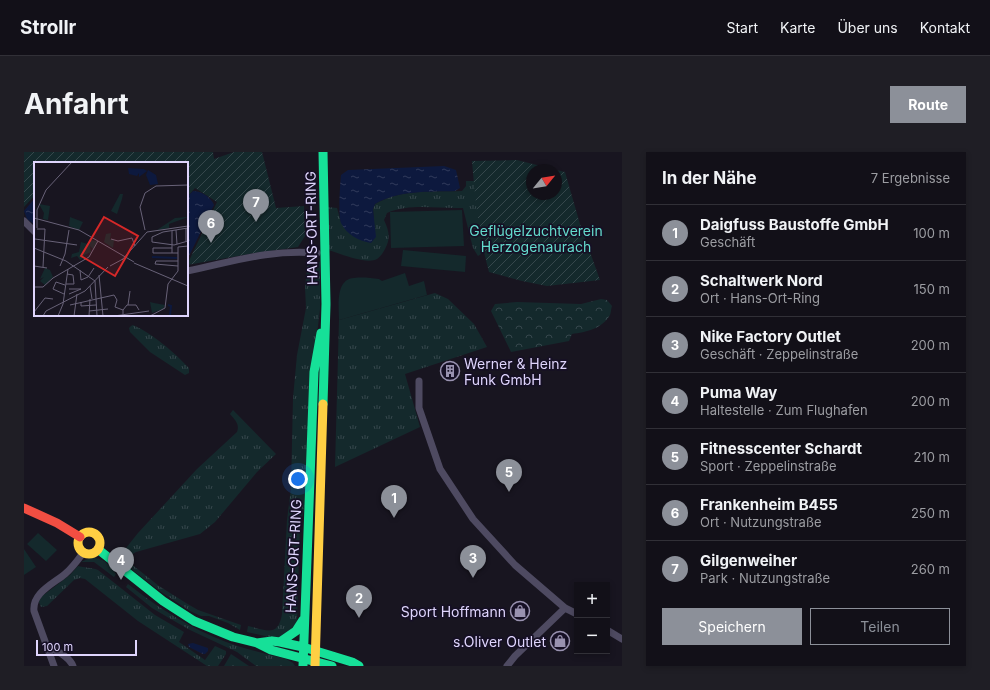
<!DOCTYPE html>
<html lang="de">
<meta charset="utf-8">
<style>
:root{--surface:#121018;--page:#1f1e25;--text:#f1f3f6;--muted:#9c9da2;--line:#313037;--accent:#8c9099}
body{margin:0;font-family:Inter,sans-serif;background:var(--page);color:var(--text)}
.controls{position:absolute;right:12px;bottom:12px;display:grid;overflow:hidden;border-radius:0px;box-shadow:0 2px 6px #0003}
.controls button{width:36px;height:36px;display:grid;place-items:center;padding:0;border:0;border-bottom:1px solid var(--line);background:var(--surface);color:var(--text);font:20px sans-serif}
.compass{position:absolute;left:502px;top:12px;width:36px;height:36px;border-radius:50%;background:var(--surface);box-shadow:0 2px 6px #0003;rotate:60deg}
.scale{position:absolute;left:12px;bottom:10px;width:101px;box-sizing:border-box;padding-left:4px;border:2px solid #dfd5fd;border-top:0;font-size:11px;line-height:14px;white-space:nowrap;color:#dfd5fd;-webkit-text-stroke:3px #161025;paint-order:stroke}
.you{position:absolute;left:274px;top:327px;width:14px;height:14px;margin:-10px;border:3px solid #fff;border-radius:50%;background:#1a73e8;box-shadow:0 0 0 6px #1a73e833}
.badge{display:grid;place-items:center;width:26px;height:26px;border-radius:50%;background:var(--accent);color:#fff;font-size:13px;font-weight:700}
.pin{position:absolute;translate:-50% -33px;filter:drop-shadow(0 1px 2px #0008)}
.pin::after{content:'';position:absolute;top:21px;width:14px;height:12px;background:inherit;clip-path:polygon(0 0,100% 0,50% 100%)}
.list{margin:0;padding:0;list-style:none}
h2{display:flex;justify-content:space-between;align-items:center;height:52px;margin:0;padding:0 16px;font-size:17px}
h2 small{font-size:13px;font-weight:400;color:var(--muted)}
.list li{display:grid;grid-template-columns:26px 1fr auto;gap:12px;align-items:center;box-sizing:border-box;height:56px;padding:0 16px;border-top:1px solid var(--line)}
.list b{display:block;font-size:15px;white-space:nowrap}
.list p{margin:0;font-size:13px;white-space:nowrap;color:var(--muted)}
.list em{font-size:13px;font-style:normal;color:var(--muted)}
.actions{display:flex;gap:8px;padding:12px 16px}
.actions a{flex:1;padding:9px 0;border:1px solid var(--accent);border-radius:0px;text-align:center;font-size:14px;color:var(--accent)}
.actions .main{background:var(--accent);color:#fff}
.map{position:relative;flex:none;width:598px;height:514px;overflow:hidden;border-radius:0px}
header{display:flex;align-items:center;gap:24px;box-sizing:border-box;height:56px;padding:0 20px;background:var(--surface);border-bottom:1px solid var(--line)}
header strong{font-size:19px}
nav{display:flex;gap:22px;margin-inline-start:auto;font-size:14px}
.intro{display:flex;align-items:center;justify-content:space-between;box-sizing:border-box;height:96px;padding:0 24px}
h1{margin:0;font-size:28px}
.button{padding:10px 18px;border-radius:0px;background:var(--accent);color:#fff;font-size:14px;font-weight:700}
main{display:flex;gap:24px;padding:0 24px}
aside{flex:1;background:var(--surface);border-radius:0px;box-shadow:0 2px 6px #0003}
.map>svg:first-child{display:block}
.grass{fill:url(#grass-tufts)}
.forest{fill:url(#forest-crowns)}
.garden{fill:url(#garden-furrows);fill-rule:evenodd}
.pitch{fill:#14292c}
.water{fill:url(#water-ripples)}
.lines{fill:none;stroke-linecap:round;stroke-linejoin:round}
.street{stroke:#4e4a61;stroke-width:7}
.fast{stroke:#16e098;stroke-width:9}
.slow{stroke:#ffcf43;stroke-width:9}
.jam{stroke:#f24e42;stroke-width:9}
.labels{text-anchor:middle;dominant-baseline:central;stroke-width:3.5;stroke-linejoin:round;paint-order:stroke}
.street-label{font-size:14px;fill:#dfd5fd;stroke:#161025}
.park-label{font-size:14px;fill:#64dbcd;stroke:#161025}
.poi-label{font-size:14px;fill:#dfd5fd;stroke:#161025;text-anchor:end}
.inset-river{fill:none;stroke:#0d193e;stroke-width:2}
.inset-road{fill:none;stroke:#686278;stroke-width:1}
.view{fill:#d62828;fill-opacity:0.15;stroke:#d62828;stroke-width:2}
.inset-edge{fill:none;stroke:#dfd5fd;stroke-width:2}
</style>
<header>
<strong>Strollr</strong>
<nav><a>Start</a><a>Karte</a><a>Über uns</a><a>Kontakt</a></nav>
</header>
<div class="intro"><h1>Anfahrt</h1><a class="button">Route</a></div>
<main>
<div class="map">
<svg width="598" height="514" viewBox="0 0 598 514">
<defs>
<pattern id="grass-tufts" width="24" height="20" patternUnits="userSpaceOnUse"><rect width="24" height="20" fill="#14292c"/><path d="M3 7l-1-3M5 7V3M7 7l1-3M15 17l-1-3M17 17v-4M19 17l1-3" fill="none" stroke="#36474c"/></pattern>
<pattern id="forest-crowns" width="20" height="18" patternUnits="userSpaceOnUse"><rect width="20" height="18" fill="#14292c"/><path d="M2 6a3 3 0 1 1 6 0M12 15a3 3 0 1 1 6 0" fill="none" stroke="#36474c"/></pattern>
<pattern id="garden-furrows" width="10" height="10" patternUnits="userSpaceOnUse"><rect width="10" height="10" fill="#14292c"/><path d="M-1 1l2-2M0 10L10 0M9 11l2-2" fill="none" stroke="#36474c"/></pattern>
<pattern id="water-ripples" width="26" height="14" patternUnits="userSpaceOnUse"><rect width="26" height="14" fill="#0d193e"/><path d="M2 4q2-2 4 0t4 0M15 11q2-2 4 0t4 0" fill="none" stroke="#303a5b"/></pattern>
</defs>
<rect width="100%" height="100%" fill="#181520"/>
<path class="grass" d="M 442,29 L 450,29 L 459,98 L 457,102 L 454,104 L 449,96 L 439,56 C 414,57 386,51 363,61 L 360,68 C 365,79 367,86 361,97 C 359,101 356,105 353,107 C 342,113 315,101 304,98 L 303,55 L 313,56 L 317,70 L 350,68 L 349,57 L 351,52 C 377,37 408,40 438,39 L 442,34 Z
M 284,109 L 296,110 L 296,157 L 292,191 L 282,348 L 276,375 L 273,468 L 272,473 L 257,486 L 250,486 L 223,480 L 224,474 C 242,478 254,486 258,462 L 263,368 L 267,336 L 269,246 L 273,203 L 282,156 L 281,135 Z
M 411,141 L 424,147 L 450,172 L 463,195 L 381,222 L 396,275 L 311,315 L 315,168 Z
M 109,173 C 128,181 151,201 165,216 L 165,221 L 161,223 L 126,200 L 106,180 L 105,176 L 107,174 Z
M 209,258 L 252,302 L 233,320 L 191,370 L 176,382 L 112,400 L 98,409 L 94,406 L 114,381 L 173,317 L 213,280 C 216,272 211,268 206,262 Z
M 66,406 C 79,405 85,412 92,422 L 90,425 L 70,410 L 57,410 Z
M 106,411 L 135,434 L 162,451 L 174,458 L 217,473 L 216,478 L 204,471 L 185,464 L 177,464 L 166,459 L 137,440 L 106,416 L 104,414 Z
M 54,414 C 60,416 67,415 74,418 L 131,463 L 160,480 L 155,490 L 181,508 L 191,494 L 202,499 L 202,502 L 194,514 L 183,514 L 114,469 L 61,427 L 56,426 L 50,428 L 23,454 L 17,455 L 15,450 L 17,445 L 46,423 Z
M 104,432 C 134,456 166,476 202,490 C 221,497 242,502 262,507 L 269,511 L 271,514 L 232,514 L 213,500 L 166,478 L 145,466 L 128,456 L 102,435 Z
M 207,502 L 225,514 L 200,514 Z"/>
<path class="forest" d="M 577,147 L 583,148 L 588,154 C 587,156 587,161 586,163 C 578,177 562,180 548,182 L 545,189 L 487,200 L 467,159 L 471,152 L 493,150 L 557,152 Z"/>
<path class="garden" d="M 0,0 L 189,0 L 190,7 L 210,0 L 238,0 L 252,56 L 280,54 L 281,84 L 274,95 L 231,101 L 163,113 L 193,50 L 171,36 L 163,45 L 163,11 L 11,11 L 11,43 L 0,55 Z
M 493,8 L 541,20 L 556,72 L 576,128 L 523,134 L 498,129 L 465,120 C 455,84 451,46 448,9 ZM 508,18 L 532,18 L 532,42 L 508,42 Z"/>
<path class="pitch" d="M 438,58 L 440,94 L 367,96 L 366,60 Z
M 379,98 L 442,104 L 441,120 L 377,114 Z
M 381,121 L 385,134 L 400,129 L 403,143 L 315,168 C 315,155 311,127 330,126 C 338,125 347,126 355,127 L 358,129 Z
M 14,381 L 33,398 L 22,409 L 3,392 Z
M 0,397 L 12,415 L 0,423 Z"/>
<path class="water" d="M 420,14 L 432,18 L 436,36 L 431,39 C 403,40 375,38 351,52 L 349,57 L 352,85 L 347,91 C 335,89 323,83 317,71 C 314,62 316,33 317,23 L 324,18 Z
M 169,39 C 177,39 187,45 190,53 L 163,108 L 163,45 Z
M 11,46 L 11,73 L 3,67 L 0,59 Z
M 169,491 L 184,496 L 184,499 L 181,502 L 179,502 L 165,495 L 164,492 Z"/>
<g class="lines">
<path class="street" d="M 0,69 L 11,80
M 163,119 C 208,110 245,97 293,101
M 395,229 L 395,256 L 416,317 L 449,367 L 491,413 L 541,456 L 491,504 L 483,514
M 541,456 L 553,462
M 583,478 L 598,487
M 23,494 C 32,499 45,504 49,514
M 30,514 L 10,459 C 8,441 29,432 41,422 C 48,416 54,408 59,401"/>
<path class="fast" d="M 299,252 L 302,152 L 299,0
M 75,398 L 139,449 L 170,469 L 209,485 L 233,491 L 247,498 L 308,514
M 256,490 L 272,479 L 279,468
M 233,491 L 248,489 L 256,490 L 279,495 L 328,510 L 335,514
M 279,514 L 290,220 L 297,181"/>
<path class="slow" d="M54 391a11 11 0 1 1 22 0a11 11 0 1 1-22 0Z
M 291,514 L 299,252"/>
<path class="jam" d="M 0,356 L 33,371 L 56,385"/>
</g>
<defs>
<g id="building-ring" transform="scale(1)"><circle r="9.5" fill="#161025" stroke="#9992b0" stroke-width="1.5"/><path d="M-4-6H4V6H1V3H-1V6H-4ZM-2.5-4.3h1.7v1.8h-1.7ZM.8-4.3h1.7v1.8H.8ZM-2.5-1h1.7V.8h-1.7ZM.8-1h1.7V.8H.8Z" fill="#9992b0"/></g>
<g id="shop-ring" transform="scale(1)"><circle r="9.5" fill="#161025" stroke="#9992b0" stroke-width="1.5"/><path d="M-5-2.5h2.3a2.7 3.5 0 0 1 5.4 0H5L5.5 6h-11ZM-1.5-2.5h3a1.5 2.3 0 0 0-3 0Z" fill="#9992b0"/></g>
</defs>
<g fill-rule="evenodd">
<use href="#building-ring" x="426" y="219"/>
<use href="#shop-ring" x="496" y="459"/>
<use href="#shop-ring" x="536" y="489"/>
</g>
<g class="labels">
<g class="street-label">
<text transform="translate(287 76) rotate(-91)">HANS-ORT-RING</text>
<text transform="translate(269 404) rotate(-87)">HANS-ORT-RING</text>
</g>
<g class="park-label">
<text x="512" y="78">Geflügelzuchtverein<tspan x="512" dy="16">Herzogenaurach</tspan></text>
</g>
<g class="poi-label">
<text x="440" y="211" text-anchor="start">Werner &amp; Heinz<tspan x="440" dy="16">Funk GmbH</tspan></text>
<text x="482" y="459">Sport Hoffmann</text>
<text x="522" y="489">s.Oliver Outlet</text>
</g>
</g>
<g transform="translate(10 10)">
<rect width="154" height="154" fill="#181520"/>
<path d="M 5,42 L 16,44 L 14,58 L 9,57 L 10,51 ZM 36,55 L 49,60 L 45,68 L 35,64 ZM 154,55 L 135,62 L 135,66 L 123,68 L 141,56 ZM 77,71 L 76,77 L 80,78 L 79,86 L 70,80 L 72,72 ZM 11,106 L 16,108 L 19,115 L 11,123 L 6,119 L 10,115 L 6,117 Z" fill="#14292c"/>
<path d="M 116,140 L 120,141 L 131,143 L 129,147 L 118,151 Z" fill="#14292c"/>
<path d="M 55,78 L 63,79 L 60,88 L 56,84 L 57,90 L 50,93 L 50,96 L 46,98 L 43,94 L 37,96 L 38,92 L 45,90 L 47,80 L 54,82 Z" fill="#14292c"/>
<path d="M 86,32 L 89,32 L 88,37 L 83,52 L 77,49 Z" fill="#14292c"/>
<path d="M 94,6 L 110,7 L 113,9 L 105,15 L 105,11 L 103,14 L 95,12 ZM 114,8 L 122,13 L 124,22 L 116,23 L 112,13 Z" fill="#0d193e"/>
<path class="inset-river" d="M 118,95 L 143,96M 134,143 L 137,144 L 136,153"/>
<path class="inset-road" d="M 0,56 L 45,68 L 100,100M 3,66 L 3,48 L 12,28 L 38,0M 152,66 L 152,79M 154,66 L 129,70 L 118,75 L 118,80 L 140,83 L 154,79M 3,67 L 11,67 L 9,105M 111,68 L 106,45 L 111,31 L 122,24 L 154,23M 142,68 L 143,82M 138,69 L 138,91M 113,70 L 154,64M 1,77 L 43,83M 77,77 L 84,79 L 98,76 L 101,84M 0,86 L 32,99 L 61,119M 138,86 L 119,86 L 119,91 L 144,91M 88,98 L 113,70M 144,99 L 122,99 L 121,102 L 144,104M 100,101 L 154,124M 0,104 L 13,106M 26,104 L 31,92 L 35,68M 76,104 L 89,97M 46,108 L 47,118 L 54,115 L 60,106M 65,113 L 69,154M 61,119 L 63,154M 32,122 L 40,122 L 39,113 L 33,112M 56,124 L 58,137M 0,125 L 9,125 L 19,116 L 55,95 L 64,79M 30,132 L 19,127 L 22,120 L 31,123M 35,132 L 47,127 L 35,127M 47,140 L 47,144 L 62,143M 36,143 L 80,133 L 83,138 L 81,145 L 89,148M 94,143 L 96,129M 131,146 L 134,122 L 144,109 L 144,85 L 154,84M 55,149 L 74,147M 0,150 L 11,136 L 19,137M 89,153 L 89,148 L 93,143 L 102,143 L 105,148M 9,154 L 12,149 L 51,129 L 74,105M 24,154 L 29,142 L 34,107M 40,154 L 43,132M 55,154 L 56,137M 80,154 L 115,149M 116,154 L 131,146"/>
<path class="view" d="M 70,55 L 104,74 L 81,114 L 47,94 Z"/>
<rect width="154" height="154" class="inset-edge"/>
</g>
</svg>
<div class="controls">
<button>+</button>
<button>−</button>
</div>
<svg class="compass" viewBox="-18 -18 36 36"><path d="M0-13l5 13h-10z" fill="#e53935"/><path d="M0 13l5-13h-10z" fill="#9c9da2"/></svg>
<div class="scale">100 m</div>
<div class="you"></div>
<div class="pin badge" style="left:370px;top:366px">1</div>
<div class="pin badge" style="left:335px;top:466px">2</div>
<div class="pin badge" style="left:449px;top:426px">3</div>
<div class="pin badge" style="left:97px;top:428px">4</div>
<div class="pin badge" style="left:485px;top:340px">5</div>
<div class="pin badge" style="left:187px;top:91px">6</div>
<div class="pin badge" style="left:232px;top:70px">7</div>
</div>
<aside>
<h2>In der Nähe<small>7 Ergebnisse</small></h2>
<ul class="list">
<li><span class="badge">1</span><div><b>Daigfuss Baustoffe GmbH</b><p>Geschäft</p></div><em>100 m</em></li>
<li><span class="badge">2</span><div><b>Schaltwerk Nord</b><p>Ort · Hans-Ort-Ring</p></div><em>150 m</em></li>
<li><span class="badge">3</span><div><b>Nike Factory Outlet</b><p>Geschäft · Zeppelinstraße</p></div><em>200 m</em></li>
<li><span class="badge">4</span><div><b>Puma Way</b><p>Haltestelle · Zum Flughafen</p></div><em>200 m</em></li>
<li><span class="badge">5</span><div><b>Fitnesscenter Schardt</b><p>Sport · Zeppelinstraße</p></div><em>210 m</em></li>
<li><span class="badge">6</span><div><b>Frankenheim B455</b><p>Ort · Nutzungstraße</p></div><em>250 m</em></li>
<li><span class="badge">7</span><div><b>Gilgenweiher</b><p>Park · Nutzungstraße</p></div><em>260 m</em></li>
</ul>
<div class="actions"><a class="main">Speichern</a><a>Teilen</a></div>
</aside>
</main>
